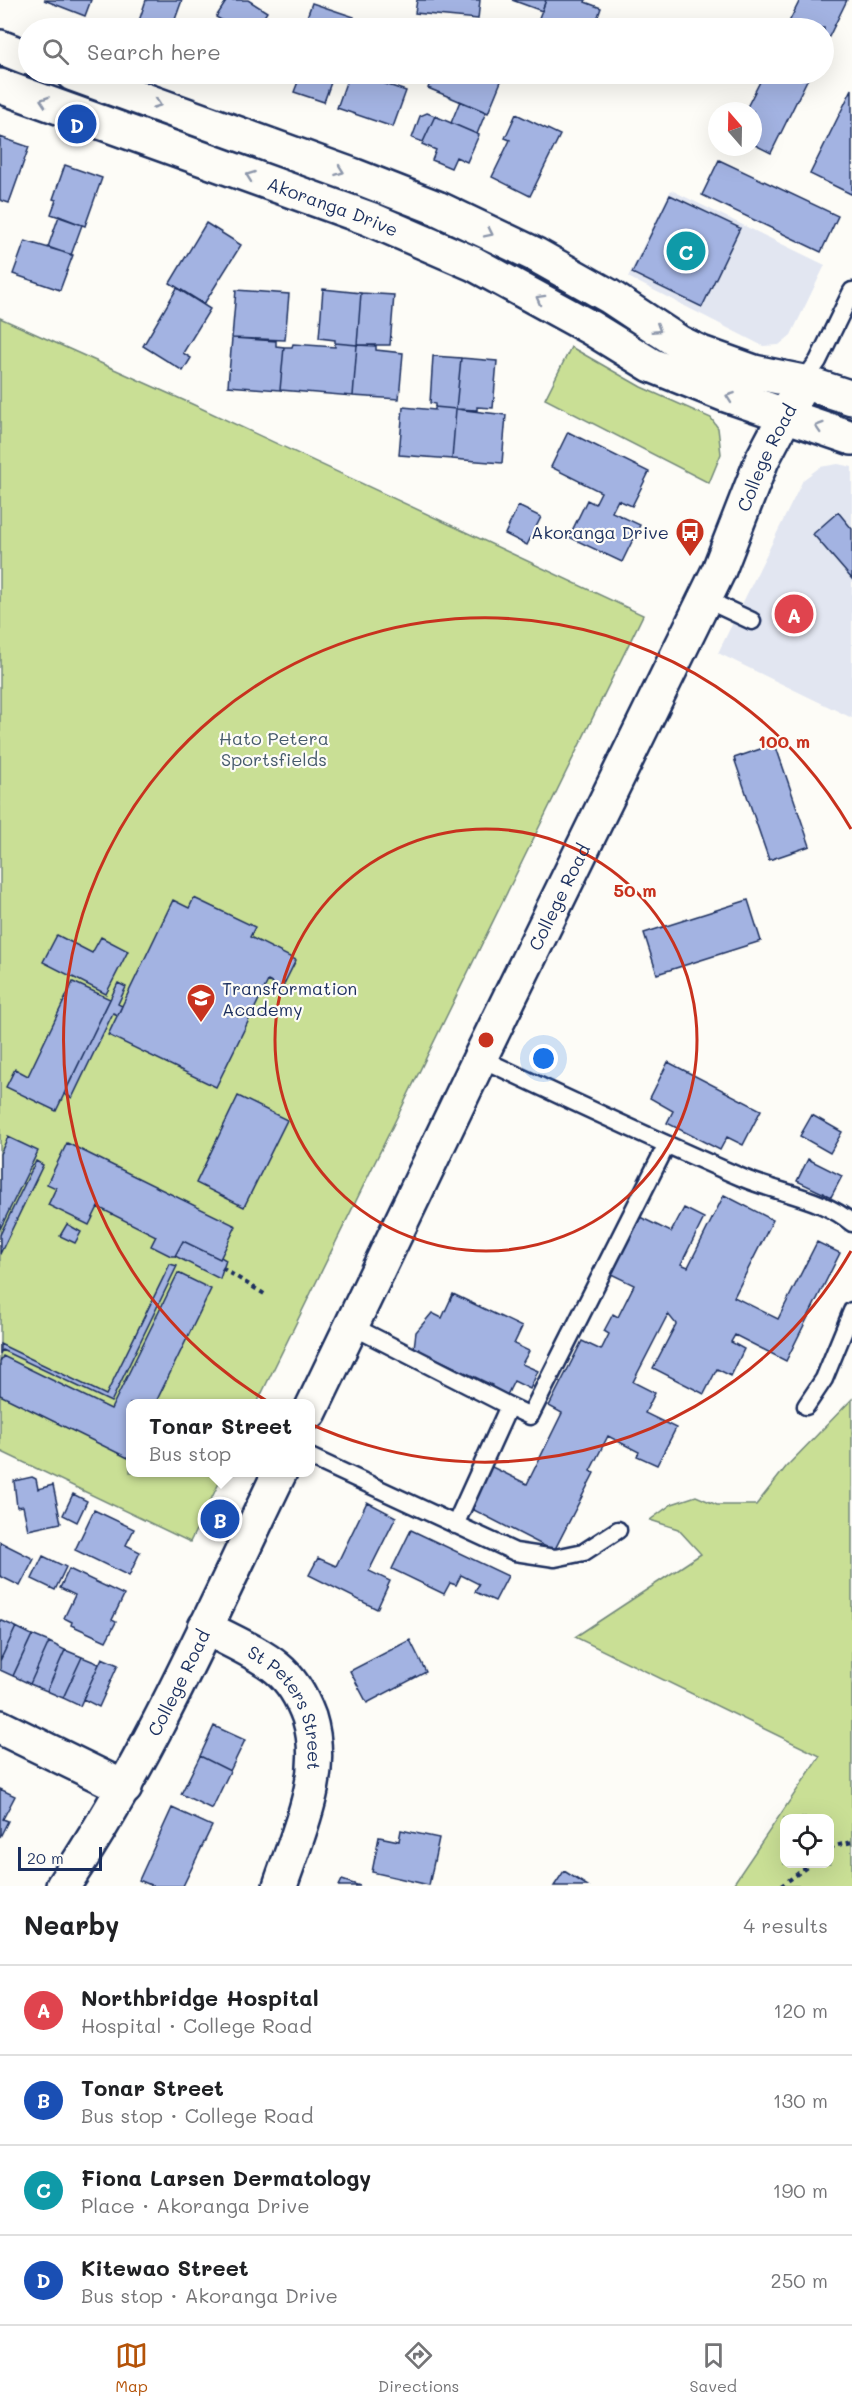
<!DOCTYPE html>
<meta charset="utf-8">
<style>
:root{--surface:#fff;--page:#f2f2f2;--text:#202124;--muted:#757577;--line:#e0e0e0;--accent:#b45309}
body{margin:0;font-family:Mali,sans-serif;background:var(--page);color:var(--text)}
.controls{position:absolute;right:18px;bottom:18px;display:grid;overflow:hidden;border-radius:12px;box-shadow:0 6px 24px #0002}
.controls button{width:54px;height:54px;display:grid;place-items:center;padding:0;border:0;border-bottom:2px solid var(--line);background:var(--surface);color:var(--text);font:30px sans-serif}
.compass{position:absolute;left:708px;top:102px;width:54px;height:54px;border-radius:50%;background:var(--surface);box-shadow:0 6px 24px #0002;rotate:340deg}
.scale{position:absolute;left:18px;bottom:15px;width:84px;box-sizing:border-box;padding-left:6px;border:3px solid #1b2f5e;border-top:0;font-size:16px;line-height:21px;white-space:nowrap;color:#1b2f5e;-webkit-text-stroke:4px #fdfcf7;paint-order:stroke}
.you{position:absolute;left:544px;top:1059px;width:21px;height:21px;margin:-15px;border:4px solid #fff;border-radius:50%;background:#1a73e8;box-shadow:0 0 0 9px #1a73e833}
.badge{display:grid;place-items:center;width:39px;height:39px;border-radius:50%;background:var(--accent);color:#fff;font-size:20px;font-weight:700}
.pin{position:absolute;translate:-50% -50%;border:3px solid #fff;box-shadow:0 2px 6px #0006}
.popup{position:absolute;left:126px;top:1399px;width:189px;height:78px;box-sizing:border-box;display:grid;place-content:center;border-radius:12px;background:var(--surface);filter:drop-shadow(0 2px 4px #0005);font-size:20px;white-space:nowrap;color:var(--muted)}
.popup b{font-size:22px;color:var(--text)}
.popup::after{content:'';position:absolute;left:50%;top:100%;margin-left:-12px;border:12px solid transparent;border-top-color:var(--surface)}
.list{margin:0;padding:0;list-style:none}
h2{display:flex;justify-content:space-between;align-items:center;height:78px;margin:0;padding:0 24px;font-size:26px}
h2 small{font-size:20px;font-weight:400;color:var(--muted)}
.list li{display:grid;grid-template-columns:39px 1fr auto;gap:18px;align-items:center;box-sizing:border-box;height:90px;padding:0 24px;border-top:2px solid var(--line)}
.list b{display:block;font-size:22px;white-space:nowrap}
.list p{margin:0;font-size:20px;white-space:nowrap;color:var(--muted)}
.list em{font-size:20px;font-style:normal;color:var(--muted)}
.icon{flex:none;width:33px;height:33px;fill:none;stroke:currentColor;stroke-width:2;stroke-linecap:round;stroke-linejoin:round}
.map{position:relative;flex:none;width:852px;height:1886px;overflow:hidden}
.search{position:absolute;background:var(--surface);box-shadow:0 6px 24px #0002;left:18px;right:18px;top:18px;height:66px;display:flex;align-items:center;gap:15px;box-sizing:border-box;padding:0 21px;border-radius:33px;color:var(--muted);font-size:22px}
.sheet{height:438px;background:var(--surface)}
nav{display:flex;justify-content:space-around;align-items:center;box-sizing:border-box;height:84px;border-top:2px solid var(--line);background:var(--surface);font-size:16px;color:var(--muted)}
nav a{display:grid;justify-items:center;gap:3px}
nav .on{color:var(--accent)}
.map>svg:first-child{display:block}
.built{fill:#e2e6f1}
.green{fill:#c9df95;stroke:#72877a;stroke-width:1.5;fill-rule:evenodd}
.building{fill:#a3b3e2;stroke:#1b2f5e;stroke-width:1.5}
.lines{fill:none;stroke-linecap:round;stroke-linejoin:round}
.service-casing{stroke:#1b2f5e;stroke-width:21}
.minor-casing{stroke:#1b2f5e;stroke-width:38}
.secondary-casing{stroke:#1b2f5e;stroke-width:38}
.path{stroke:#1b2f5e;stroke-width:4;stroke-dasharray:4.5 4.5;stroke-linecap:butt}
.service{stroke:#fdfcf7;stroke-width:16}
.minor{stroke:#fdfcf7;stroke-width:33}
.secondary{stroke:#fdfcf7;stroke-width:33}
.oneway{stroke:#8c96aa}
.ring{fill:none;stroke:#c8321e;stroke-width:3}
.labels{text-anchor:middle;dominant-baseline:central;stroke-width:4.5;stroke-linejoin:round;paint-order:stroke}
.street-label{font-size:18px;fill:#1b2f5e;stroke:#fdfcf7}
.poi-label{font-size:18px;fill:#1b2f5e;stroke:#fdfcf7;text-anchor:end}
.park-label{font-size:18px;fill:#465b6c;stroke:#fdfcf7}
.centre{fill:#c8321e;stroke:#fdfcf7;stroke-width:3}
.ring-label{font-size:18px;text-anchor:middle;font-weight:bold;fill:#c8321e;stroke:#fdfcf7;stroke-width:4.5;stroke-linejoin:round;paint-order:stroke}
</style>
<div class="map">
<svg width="852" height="1886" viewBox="0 0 852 1886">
<rect width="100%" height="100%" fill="#fdfcf7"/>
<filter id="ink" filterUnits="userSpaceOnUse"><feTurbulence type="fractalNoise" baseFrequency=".0167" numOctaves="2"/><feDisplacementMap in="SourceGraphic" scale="12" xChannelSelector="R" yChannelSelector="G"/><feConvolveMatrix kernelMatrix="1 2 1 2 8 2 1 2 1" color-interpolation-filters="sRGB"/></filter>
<g filter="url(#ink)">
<path class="built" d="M 671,190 L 825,265 L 791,335 L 779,345 L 763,346 L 628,277 Z
M 838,464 L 852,467 L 852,718 L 718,653 L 803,480 L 820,467 Z"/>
<path class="green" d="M 0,318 L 192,404 L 643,615 L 257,1403 L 130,1404 L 130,1472 L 224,1473 L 190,1542 L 0,1451 Z
M 571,347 L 641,387 L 711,418 L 718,428 L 721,454 L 709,483 L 545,399 Z
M 852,1399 L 852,1886 L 732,1886 L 820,1756 L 575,1637 L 701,1554 L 678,1529 L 650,1520 L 672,1504 L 696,1496 L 717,1505 L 756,1505 L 786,1467 ZM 830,1818 L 830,1864 L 784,1864 L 784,1818 Z"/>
<path class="building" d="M 44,0 L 91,0 L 85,16 Z
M 146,0 L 182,0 L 172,28 L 137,27 Z
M 227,0 L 248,0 L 267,12 L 257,28 L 218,28 L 223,21 L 216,17 Z
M 417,0 L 480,0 L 478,19 L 415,13 Z
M 512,0 L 546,0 L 542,11 Z
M 546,0 L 586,0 L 585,2 L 601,8 L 594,28 L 535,28 Z
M 800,0 L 847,0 L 824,47 L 824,28 L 786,28 Z
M 312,3 L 354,17 L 350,28 L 303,28 Z
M 301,74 L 334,74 L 324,102 L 294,92 Z
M 349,74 L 356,74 L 406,91 L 393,127 L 337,108 Z
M 434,74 L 488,74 L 502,79 L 488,113 L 428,88 Z
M 764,74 L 810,74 L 771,153 L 753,144 L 753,111 L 745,111 Z
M 852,89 L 852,193 L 851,194 L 810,174 Z
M 460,101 L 486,112 L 477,134 L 451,123 Z
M 427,113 L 435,116 L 423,142 L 412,138 L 420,116 Z
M 516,114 L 560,135 L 530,196 L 492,177 L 510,140 L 505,138 Z
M 435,116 L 479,135 L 467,162 L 456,157 L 451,168 L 432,160 L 436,150 L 422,144 Z
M 0,137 L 29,147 L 9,203 L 0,200 Z
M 719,160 L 838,216 L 821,252 L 702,195 Z
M 65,165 L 102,178 L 85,226 L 51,214 L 56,200 L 53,199 Z
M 670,195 L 740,228 L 702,307 L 632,273 Z
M 59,216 L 82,225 L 71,255 L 48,247 Z
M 206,223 L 241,245 L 204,304 L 170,283 Z
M 25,241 L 73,255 L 60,290 L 13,274 Z
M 177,288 L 210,309 L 183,353 L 191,358 L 183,371 L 143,346 Z
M 323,289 L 361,293 L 357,345 L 335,343 L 335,340 L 319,338 Z
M 236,290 L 289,294 L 285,340 L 232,338 Z
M 361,293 L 394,295 L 390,345 L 357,345 Z
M 232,338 L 276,341 L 276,346 L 284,347 L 280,390 L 228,386 Z
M 335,343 L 357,345 L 353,396 L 280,390 L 284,347 L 292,347 L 293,344 L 335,347 Z
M 357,345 L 376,346 L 376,350 L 403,353 L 399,399 L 353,396 Z
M 433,356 L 461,358 L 456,409 L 435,407 L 435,404 L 430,403 Z
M 461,358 L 497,361 L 493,408 L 477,407 L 477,410 L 456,409 Z
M 403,407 L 435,410 L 435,407 L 456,409 L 452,459 L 399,455 Z
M 456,409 L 506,415 L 502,463 L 452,459 Z
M 568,432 L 649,472 L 632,506 L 618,500 L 612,512 L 640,525 L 622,562 L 569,537 L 587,500 L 595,504 L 601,492 L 551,467 Z
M 518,506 L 541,517 L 527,545 L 505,534 Z
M 838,512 L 852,529 L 852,579 L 813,534 Z
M 775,744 L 810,846 L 769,860 L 734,758 Z
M 194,898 L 255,927 L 250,937 L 296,960 L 282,988 L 268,981 L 216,1087 L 108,1035 L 173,900 L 189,908 Z
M 748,900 L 761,941 L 657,974 L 644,933 Z
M 57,935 L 92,953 L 101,937 L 128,951 L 106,994 L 43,962 Z
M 73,982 L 110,999 L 56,1111 L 6,1087 L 15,1069 L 28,1076 Z
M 118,983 L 126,987 L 118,1004 L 122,1006 L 118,1015 L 113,1013 L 72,1098 L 64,1094 Z
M 668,1062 L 761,1110 L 743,1145 L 727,1137 L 720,1150 L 667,1123 L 673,1111 L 650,1098 Z
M 238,1096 L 287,1120 L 244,1207 L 196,1183 Z
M 812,1115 L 842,1132 L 830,1153 L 800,1136 Z
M 8,1137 L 38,1151 L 0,1229 L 0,1154 Z
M 67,1143 L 236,1226 L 220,1259 L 183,1241 L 175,1256 L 171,1256 L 151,1246 L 156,1236 L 98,1207 L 89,1225 L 48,1205 L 56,1188 L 47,1184 Z
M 808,1159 L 842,1176 L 831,1197 L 797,1181 Z
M 36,1161 L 43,1165 L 0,1254 L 0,1235 Z
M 724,1195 L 773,1220 L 734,1297 L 778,1319 L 817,1242 L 840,1253 L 786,1361 L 735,1335 L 731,1342 L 744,1349 L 731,1376 L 717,1369 L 704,1394 L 653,1368 L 676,1324 L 668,1314 L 633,1382 L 655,1393 L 645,1413 L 676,1428 L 657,1465 L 637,1456 L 639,1452 L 608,1436 L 590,1471 L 594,1473 L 554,1551 L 468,1507 L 490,1466 L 527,1484 L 562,1413 L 549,1406 L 582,1341 L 601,1350 L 609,1334 L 604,1331 L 613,1314 L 618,1317 L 634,1285 L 609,1273 L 638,1216 L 671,1232 L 684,1208 L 704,1218 L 681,1264 L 688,1267 Z
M 67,1224 L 81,1232 L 75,1243 L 60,1236 Z
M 183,1241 L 220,1259 L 221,1257 L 226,1260 L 220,1279 L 175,1256 Z
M 170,1264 L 177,1266 L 111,1402 L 2,1350 L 0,1354 L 0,1344 L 106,1395 Z
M 178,1273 L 211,1289 L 155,1404 L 130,1404 L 130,1454 L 128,1458 L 0,1395 L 0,1362 L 3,1356 L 111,1409 Z
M 453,1294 L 522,1327 L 514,1344 L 529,1351 L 522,1364 L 538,1371 L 530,1389 L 514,1381 L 507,1395 L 491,1387 L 492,1385 L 414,1348 L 416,1332 L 432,1313 L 442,1318 Z
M 32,1477 L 36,1479 L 38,1489 L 53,1485 L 61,1523 L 28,1530 L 23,1506 L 17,1507 L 14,1481 Z
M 73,1494 L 87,1501 L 77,1522 L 63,1515 Z
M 367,1502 L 396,1517 L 369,1571 L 390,1581 L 377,1609 L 309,1575 L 318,1558 L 336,1566 Z
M 94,1510 L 134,1529 L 126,1545 L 140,1552 L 129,1576 L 75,1550 Z
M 411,1530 L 508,1576 L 495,1601 L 475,1592 L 479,1584 L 461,1575 L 456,1585 L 450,1583 L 444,1594 L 392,1569 Z
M 0,1542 L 34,1559 L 20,1586 L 0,1576 Z
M 43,1556 L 66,1567 L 55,1590 L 32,1579 Z
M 69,1569 L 124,1595 L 112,1620 L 116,1622 L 106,1641 L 71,1625 L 72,1622 L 64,1618 L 75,1595 L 60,1588 Z
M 0,1620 L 16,1627 L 0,1661 Z
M 16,1627 L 32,1635 L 13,1676 L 0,1670 L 0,1661 Z
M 32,1635 L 49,1642 L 30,1684 L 13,1676 Z
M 410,1640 L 426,1672 L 367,1703 L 350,1671 Z
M 49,1642 L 65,1650 L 47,1691 L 30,1684 Z
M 65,1650 L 82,1657 L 63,1698 L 47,1691 Z
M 82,1657 L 99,1664 L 80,1706 L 63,1698 Z
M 102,1658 L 118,1665 L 99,1707 L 83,1699 Z
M 214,1726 L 245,1740 L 230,1771 L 200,1756 Z
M 200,1756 L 230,1771 L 212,1809 L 181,1794 Z
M 0,1789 L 15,1796 L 3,1819 L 8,1821 L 0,1837 Z
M 172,1808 L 212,1826 L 183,1886 L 153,1886 L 139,1880 Z
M 401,1830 L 439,1838 L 429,1885 L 372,1872 L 379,1837 L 399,1841 Z
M 564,1871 L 588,1886 L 554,1886 Z
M 342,1880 L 360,1886 L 339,1886 Z"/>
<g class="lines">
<g class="service-casing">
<path id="service" d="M 803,382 L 818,361 L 852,291
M 705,599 L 752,621
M 480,1058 C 567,1099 654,1140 743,1178 C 778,1193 823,1198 852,1223
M 352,1326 L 509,1406
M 806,1406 L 824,1379 L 852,1311
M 310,1457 L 515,1552 L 555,1558 L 584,1552 L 618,1530
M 455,1525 L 509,1406 L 530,1416 L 666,1146"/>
</g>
<g class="minor-casing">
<g id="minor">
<path id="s1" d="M 205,1627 C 228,1640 256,1651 277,1668 C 293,1681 302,1698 309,1717 C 327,1775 298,1832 280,1886"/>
<path d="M 0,1727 L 125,1788"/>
</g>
</g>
<g class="secondary-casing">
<g id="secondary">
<path d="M 0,47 L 28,58"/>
<path d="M 73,74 L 355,176 L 437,208 L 536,255 L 609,296 L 680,343 L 701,353 L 754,372 L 803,382 L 852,398"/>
<path id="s2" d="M 0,86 L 370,219 L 474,264 L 591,328 L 651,365 L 726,395 L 852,438"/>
<path id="s3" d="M 310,1412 L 480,1058 L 719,570 L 762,460 L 803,382"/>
<path id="s4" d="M 63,1886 C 150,1757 212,1612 280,1472"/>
</g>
</g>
<path class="path" d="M 222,1268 L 266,1295
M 830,1849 L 834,1846 L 852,1842
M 781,1886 L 811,1864"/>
<use href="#service" class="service"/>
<use href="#minor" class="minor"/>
<use href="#secondary" class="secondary"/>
</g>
<defs><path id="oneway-chevron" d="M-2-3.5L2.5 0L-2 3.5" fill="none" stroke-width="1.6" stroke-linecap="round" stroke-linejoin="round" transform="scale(1.5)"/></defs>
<g class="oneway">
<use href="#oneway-chevron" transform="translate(44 101) rotate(-161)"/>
<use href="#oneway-chevron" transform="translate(157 104) rotate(20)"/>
<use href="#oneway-chevron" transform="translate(340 171) rotate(20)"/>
<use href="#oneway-chevron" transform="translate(250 176) rotate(-160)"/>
<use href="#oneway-chevron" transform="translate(489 233) rotate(26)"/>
<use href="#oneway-chevron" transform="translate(540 299) rotate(-151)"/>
<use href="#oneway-chevron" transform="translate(657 329) rotate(32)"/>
<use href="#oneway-chevron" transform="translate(730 397) rotate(-160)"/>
<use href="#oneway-chevron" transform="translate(819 427) rotate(-162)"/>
</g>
</g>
<g class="ring">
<circle cx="486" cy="1040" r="211"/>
<path d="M851 1251A422 422 0 1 1 851 829"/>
</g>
<defs>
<g id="bus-pin" transform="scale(1.5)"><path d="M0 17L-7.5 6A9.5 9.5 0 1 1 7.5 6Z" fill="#c8321e" stroke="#fdfcf7"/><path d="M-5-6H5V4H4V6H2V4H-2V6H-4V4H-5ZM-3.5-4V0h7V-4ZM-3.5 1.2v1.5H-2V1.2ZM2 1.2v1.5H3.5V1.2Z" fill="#fff"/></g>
<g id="university-pin" transform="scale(1.5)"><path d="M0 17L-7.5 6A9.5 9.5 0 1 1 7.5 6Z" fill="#c8321e" stroke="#fdfcf7"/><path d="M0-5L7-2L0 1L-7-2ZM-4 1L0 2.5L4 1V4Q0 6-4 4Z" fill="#fff"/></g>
</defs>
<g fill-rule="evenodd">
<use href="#bus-pin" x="690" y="532"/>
<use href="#university-pin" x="201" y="998"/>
</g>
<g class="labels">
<g class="street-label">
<text stroke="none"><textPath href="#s2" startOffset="354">Akoranga Drive</textPath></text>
<text stroke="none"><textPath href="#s3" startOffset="1058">College Road</textPath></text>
<text stroke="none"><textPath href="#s3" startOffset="572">College Road</textPath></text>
<text stroke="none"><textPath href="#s4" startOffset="234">College Road</textPath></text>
<text stroke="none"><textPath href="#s1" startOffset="123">St Peters Street</textPath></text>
</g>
<g class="poi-label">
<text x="669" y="532">Akoranga Drive</text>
<text x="222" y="988" text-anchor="start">Transformation<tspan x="222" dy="21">Academy</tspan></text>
</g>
<g class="park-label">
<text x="274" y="738">Hato Petera<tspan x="274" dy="21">Sportsfields</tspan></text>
</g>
</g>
<circle cx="486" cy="1040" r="9" class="centre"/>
<g class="ring-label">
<text x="784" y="748">100 m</text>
<text x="635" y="897">50 m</text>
</g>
</svg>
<div class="controls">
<button><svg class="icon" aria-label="locate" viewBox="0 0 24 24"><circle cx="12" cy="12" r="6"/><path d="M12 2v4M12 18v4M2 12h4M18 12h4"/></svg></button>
</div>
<svg class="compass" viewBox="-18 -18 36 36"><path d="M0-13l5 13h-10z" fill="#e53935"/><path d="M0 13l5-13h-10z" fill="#757577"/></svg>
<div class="scale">20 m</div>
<div class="you"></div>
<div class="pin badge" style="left:794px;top:614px;background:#e0444e">A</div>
<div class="pin badge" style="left:220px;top:1519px;background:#1a4fb4">B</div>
<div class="popup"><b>Tonar Street</b>Bus stop</div>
<div class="pin badge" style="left:686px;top:251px;background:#0f9aa8">C</div>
<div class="pin badge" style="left:77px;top:124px;background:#1a4fb4">D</div>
<div class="search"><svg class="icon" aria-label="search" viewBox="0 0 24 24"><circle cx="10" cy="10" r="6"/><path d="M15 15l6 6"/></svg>Search here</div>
</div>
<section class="sheet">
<h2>Nearby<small>4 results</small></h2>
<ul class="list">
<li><span class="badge" style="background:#e0444e">A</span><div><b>Northbridge Hospital</b><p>Hospital · College Road</p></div><em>120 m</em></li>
<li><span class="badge" style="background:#1a4fb4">B</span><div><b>Tonar Street</b><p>Bus stop · College Road</p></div><em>130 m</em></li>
<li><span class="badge" style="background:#0f9aa8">C</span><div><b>Fiona Larsen Dermatology</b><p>Place · Akoranga Drive</p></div><em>190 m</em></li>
<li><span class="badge" style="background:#1a4fb4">D</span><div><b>Kitewao Street</b><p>Bus stop · Akoranga Drive</p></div><em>250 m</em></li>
</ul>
</section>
<nav>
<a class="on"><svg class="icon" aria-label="map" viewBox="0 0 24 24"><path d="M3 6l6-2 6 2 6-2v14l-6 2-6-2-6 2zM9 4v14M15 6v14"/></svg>Map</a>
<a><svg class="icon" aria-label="directions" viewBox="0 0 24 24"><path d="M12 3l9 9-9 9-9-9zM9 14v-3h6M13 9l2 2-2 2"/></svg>Directions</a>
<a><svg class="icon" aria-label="saved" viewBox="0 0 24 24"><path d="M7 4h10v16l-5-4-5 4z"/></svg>Saved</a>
</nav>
